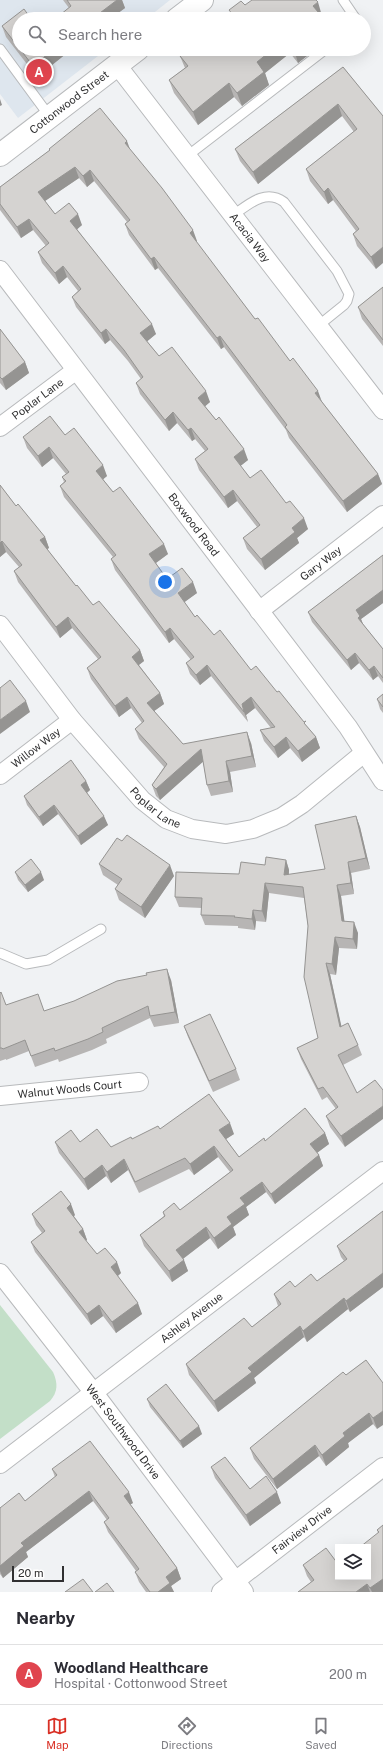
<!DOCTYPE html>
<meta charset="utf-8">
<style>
:root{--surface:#fff;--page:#f7f7f7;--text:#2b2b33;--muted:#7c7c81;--line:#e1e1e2;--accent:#d93025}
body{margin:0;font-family:"Public Sans",sans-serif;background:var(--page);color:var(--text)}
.controls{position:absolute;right:12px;bottom:12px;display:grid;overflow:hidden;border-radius:0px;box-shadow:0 4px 16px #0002}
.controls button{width:36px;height:36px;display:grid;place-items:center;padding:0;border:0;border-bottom:1px solid var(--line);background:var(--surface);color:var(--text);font:20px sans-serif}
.scale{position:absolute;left:12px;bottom:10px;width:52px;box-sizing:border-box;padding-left:4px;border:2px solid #303031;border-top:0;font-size:11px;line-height:14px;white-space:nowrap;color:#303031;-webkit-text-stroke:3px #fff;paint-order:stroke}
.you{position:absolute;left:165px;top:582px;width:14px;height:14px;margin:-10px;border:3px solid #fff;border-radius:50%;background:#1a73e8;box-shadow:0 0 0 6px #1a73e833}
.badge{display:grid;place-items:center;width:26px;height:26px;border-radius:50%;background:var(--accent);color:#fff;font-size:13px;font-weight:700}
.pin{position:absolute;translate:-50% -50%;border:2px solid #fff;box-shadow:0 1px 4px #0006}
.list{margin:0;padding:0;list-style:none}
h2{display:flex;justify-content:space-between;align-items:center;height:52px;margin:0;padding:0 16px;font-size:17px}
h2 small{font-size:13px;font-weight:400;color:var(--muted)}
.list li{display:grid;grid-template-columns:26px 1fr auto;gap:12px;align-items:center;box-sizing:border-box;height:60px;padding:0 16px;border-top:1px solid var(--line)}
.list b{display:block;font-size:15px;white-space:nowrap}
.list p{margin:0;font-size:13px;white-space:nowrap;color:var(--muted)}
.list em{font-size:13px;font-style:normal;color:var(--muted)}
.icon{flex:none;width:22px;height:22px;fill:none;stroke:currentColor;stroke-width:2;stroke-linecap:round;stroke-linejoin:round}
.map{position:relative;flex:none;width:383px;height:1592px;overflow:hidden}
.search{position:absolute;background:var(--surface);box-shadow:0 4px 16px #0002;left:12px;right:12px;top:12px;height:44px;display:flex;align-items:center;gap:10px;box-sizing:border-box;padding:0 14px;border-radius:22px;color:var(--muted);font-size:15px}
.sheet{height:112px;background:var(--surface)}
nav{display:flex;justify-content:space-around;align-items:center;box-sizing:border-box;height:56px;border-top:1px solid var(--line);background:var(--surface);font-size:11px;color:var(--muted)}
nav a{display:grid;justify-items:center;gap:2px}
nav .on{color:var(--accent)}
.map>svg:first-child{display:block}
.built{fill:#dee6ee}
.park{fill:#c3dfc8}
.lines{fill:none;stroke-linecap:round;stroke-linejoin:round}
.service-casing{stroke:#b8babc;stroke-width:11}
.minor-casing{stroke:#b8babc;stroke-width:20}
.tertiary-casing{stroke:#b8babc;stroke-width:24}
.service{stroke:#fff;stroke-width:9}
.minor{stroke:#fff;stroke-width:18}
.tertiary{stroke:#fff;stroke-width:22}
.wall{fill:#b7b5b4}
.shaded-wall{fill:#959492}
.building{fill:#d5d3d1;stroke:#959492}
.labels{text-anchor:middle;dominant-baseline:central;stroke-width:3;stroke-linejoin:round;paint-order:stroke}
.street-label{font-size:11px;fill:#303031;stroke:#fff}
</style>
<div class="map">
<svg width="383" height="1592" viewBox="0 0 383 1592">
<rect width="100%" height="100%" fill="#f0f2f4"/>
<path class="built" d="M 0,0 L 170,0 L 146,19 L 19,19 L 19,49 L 107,49 L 18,118 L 0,94 Z"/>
<path class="park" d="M 0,1305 L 53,1372 C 58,1383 58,1392 50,1401 L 0,1439 Z"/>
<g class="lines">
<g class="service-casing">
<path id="service" d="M 343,0 L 356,19
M 0,49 L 50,117
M 186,157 L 326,49
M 232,216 C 248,205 265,188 284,202 L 337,271 L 349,294 L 347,301 L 344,305 L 318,326
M 0,953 L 26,964 L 48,960 L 101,929"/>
</g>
<g class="minor-casing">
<g id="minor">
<path id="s1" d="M 117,65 L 383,410"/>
<path id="s2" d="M 0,270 L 348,727 L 383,781"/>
<path id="s3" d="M 0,427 L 75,371"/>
<path id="s4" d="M 259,611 L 383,515"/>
<path id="s5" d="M 0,625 L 72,720 L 142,800 L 166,819 L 192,829 L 226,834 L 253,829 L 282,817 L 302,804 L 364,753"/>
<path id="s6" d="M 0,775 L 72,720"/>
<path id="s7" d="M 0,1096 L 139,1082"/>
<path id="s8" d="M 0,1273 L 94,1393 L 244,1592"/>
<path id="s9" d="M 0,1464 L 383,1171"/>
<path id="s10" d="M 221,1592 L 383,1467"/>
</g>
</g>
<g class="tertiary-casing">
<g id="tertiary">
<path d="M 177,19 L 202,0"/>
<path id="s11" d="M 0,155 L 138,49"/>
</g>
</g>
<use href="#service" class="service"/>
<use href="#minor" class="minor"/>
<use href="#tertiary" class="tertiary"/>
</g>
<path class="wall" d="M 63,0 L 122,0 L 125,8 L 110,19 L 55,19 L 69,8 Z
M 19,19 L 19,49 L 72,49 L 37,77 L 6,37 L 2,26 Z
M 190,49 L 316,49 L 298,63 L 290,53 L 265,73 L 269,85 L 242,106 L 234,97 L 198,125 L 174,93 L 169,80 L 185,68 L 180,56 Z
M 343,67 L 383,116 L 376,269 L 357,246 L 353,234 L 356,231 L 333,200 L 328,204 L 310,181 L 306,169 L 354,132 L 342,116 L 258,184 L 240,161 L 235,149 Z
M 49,149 L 130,150 L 196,242 L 255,319 L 290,361 L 378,474 L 382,484 L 347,512 L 289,438 L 286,430 L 224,347 L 221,349 L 158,268 L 155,270 L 129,235 L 125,224 L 127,222 L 94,181 L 87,187 L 79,178 L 45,201 L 55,214 L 82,225 L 77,229 L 156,334 L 147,341 L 159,356 L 210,402 L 205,406 L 248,460 L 240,466 L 250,478 L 286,503 L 308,529 L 297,538 L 299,543 L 265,570 L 247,549 L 243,538 L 257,527 L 237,501 L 228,508 L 199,470 L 195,459 L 205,451 L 195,439 L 192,441 L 177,423 L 169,431 L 140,394 L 136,383 L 141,379 L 128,361 L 110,340 L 105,344 L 76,307 L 72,297 L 78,291 L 67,277 L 59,284 L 42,263 L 38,252 L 46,246 L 33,230 L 21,238 L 0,210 L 0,187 L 50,150 Z
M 383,287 L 383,346 L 362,319 L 358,307 Z
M 0,329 L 25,362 L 29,373 L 6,390 L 0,383 Z
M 65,435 L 107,476 L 103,479 L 113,492 L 168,554 L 156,563 L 167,579 L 197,593 L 184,602 L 195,617 L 214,635 L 251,670 L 277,692 L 316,737 L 320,748 L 302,762 L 290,748 L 278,758 L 264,741 L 260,730 L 271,728 L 255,708 L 246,715 L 248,722 L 211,676 L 200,685 L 190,674 L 186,663 L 191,660 L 174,639 L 169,643 L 115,570 L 111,559 L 113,557 L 64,497 L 60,486 L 64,482 L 62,477 L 66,474 L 53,458 L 42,467 L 27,448 L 23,437 Z
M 0,485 L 16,506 L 45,537 L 49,548 L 47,549 L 76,586 L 93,605 L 140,650 L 144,661 L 139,665 L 160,693 L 164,704 L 154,711 L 183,744 L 251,743 L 256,767 L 230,772 L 233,792 L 211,796 L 207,785 L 203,761 L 160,800 L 156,796 L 152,785 L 164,767 L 139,739 L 135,729 L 142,723 L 131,708 L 119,717 L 91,679 L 87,668 L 98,659 L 72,628 L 60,638 L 18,582 L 14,571 L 19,567 L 6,552 L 0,557 Z
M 383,555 L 383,603 L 361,619 L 363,624 L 383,649 L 383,683 L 378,676 L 373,680 L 359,663 L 351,670 L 312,622 L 308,612 Z
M 383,694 L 383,713 L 380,709 L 377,699 Z
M 86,781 L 90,790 L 87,793 L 108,825 L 81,845 L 58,814 L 43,826 L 27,805 L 24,796 Z
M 356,816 L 360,827 L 370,869 L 351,873 L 354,894 L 341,896 L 344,921 L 358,933 L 357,949 L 339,948 L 336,975 L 330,974 L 341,1026 L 358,1045 L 362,1055 L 343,1065 L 345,1147 L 330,1127 L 326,1116 L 336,1109 L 327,1097 L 322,1100 L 301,1059 L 297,1048 L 318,1038 L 308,926 L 304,898 L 269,893 L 266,922 L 256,921 L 255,930 L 238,928 L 238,926 L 205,925 L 201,915 L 202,908 L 179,907 L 175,897 L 239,874 L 265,865 L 286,860 L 289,870 L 289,875 L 325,869 Z
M 99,864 L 174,876 L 145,918 L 119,900 L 115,889 L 118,885 L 103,875 Z
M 15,872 L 44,880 L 28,892 L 18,880 Z
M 171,980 L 179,1023 L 154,1027 L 150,1018 L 106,1039 L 107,1043 L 92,1050 L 59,1062 L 58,1059 L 35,1067 L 29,1051 L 6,1060 L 6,1059 L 0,1061 L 0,993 L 6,1005 L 44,1011 Z
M 184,1026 L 236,1069 L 240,1080 L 213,1092 L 188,1037 Z
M 160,1129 L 234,1134 L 226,1139 L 239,1157 L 265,1141 L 325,1133 L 329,1144 L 317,1153 L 319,1155 L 323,1166 L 275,1204 L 266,1192 L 246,1207 L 249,1215 L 233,1227 L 236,1235 L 218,1249 L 210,1238 L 183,1259 L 188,1271 L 172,1282 L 144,1246 L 140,1235 L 164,1216 L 163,1212 L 180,1210 L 230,1172 L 218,1157 L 194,1175 L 189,1169 L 139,1193 L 128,1170 L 111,1183 L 106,1176 L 88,1190 L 59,1153 L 55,1142 L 80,1142 L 111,1147 Z
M 383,1211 L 383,1287 L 350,1312 L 348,1309 L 307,1342 L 304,1337 L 254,1378 L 256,1383 L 218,1412 L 189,1375 L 186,1364 L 252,1327 L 278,1306 L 274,1294 L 295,1287 L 317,1281 L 344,1261 L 341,1257 L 337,1246 Z
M 32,1214 L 75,1215 L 74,1216 L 83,1229 L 87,1240 L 86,1241 L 97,1254 L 121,1273 L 118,1276 L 142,1314 L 116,1333 L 103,1316 L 91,1325 L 35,1252 L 31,1242 L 42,1233 L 36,1225 Z
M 366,1360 L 377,1429 L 373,1424 L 348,1443 L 349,1447 L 326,1466 L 319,1456 L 277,1489 L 254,1459 L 250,1448 Z
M 147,1399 L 202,1434 L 183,1448 L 150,1407 Z
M 211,1467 L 250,1489 L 281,1503 L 250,1526 L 215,1478 Z
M 52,1469 L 133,1503 L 130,1504 L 177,1568 L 181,1579 L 171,1586 L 174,1592 L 146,1592 L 139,1582 L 135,1572 L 136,1571 L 108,1532 L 104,1522 L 107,1520 L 93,1501 L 26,1552 L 28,1557 L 3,1578 L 0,1574 L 0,1508 L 25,1501 L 55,1477 Z
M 383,1525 L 383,1592 L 298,1592 L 311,1582 L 307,1576 L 303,1565 L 338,1577 L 378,1533 L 377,1530 Z"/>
<path class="shaded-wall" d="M 117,0 L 122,0 L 125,8 L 110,19 L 92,19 Z
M 318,2 L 322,16 L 318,19 L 313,6 Z
M 54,49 L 72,49 L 37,77 L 33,66 Z
M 273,49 L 289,49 L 290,53 L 265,73 L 269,85 L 242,106 L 237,93 L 257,62 Z
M 294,49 L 316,49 L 298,63 Z
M 229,83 L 234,97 L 198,125 L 193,112 Z
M 0,99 L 2,105 L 0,106 Z
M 338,104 L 342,116 L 258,184 L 253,172 Z
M 127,141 L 131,152 L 125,143 Z
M 75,167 L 79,178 L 42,203 L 38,192 Z
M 90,170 L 94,181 L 87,187 L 83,176 Z
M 328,188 L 333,200 L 328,204 L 324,192 Z
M 78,214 L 82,225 L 74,232 L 70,221 Z
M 29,219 L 33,230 L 21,238 L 17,227 Z
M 193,230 L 197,241 L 194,244 L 190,233 Z
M 383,247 L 383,263 L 376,269 L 371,257 Z
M 154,257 L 158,268 L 155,270 L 151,259 Z
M 63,266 L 67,277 L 59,284 L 55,273 Z
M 152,324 L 156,334 L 144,344 L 140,333 Z
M 106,329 L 110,340 L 105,344 L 101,333 Z
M 220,336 L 224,347 L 221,349 L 217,338 Z
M 25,362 L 29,373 L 6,390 L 2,379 Z
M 206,391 L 210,402 L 202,409 L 198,398 Z
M 318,391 L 322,402 L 315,393 Z
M 173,412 L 177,423 L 169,431 L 165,420 Z
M 191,428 L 195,439 L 192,441 L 188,430 Z
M 49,447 L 53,458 L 42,467 L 38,456 Z
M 244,449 L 248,460 L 238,468 L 234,457 Z
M 103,465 L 107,476 L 100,482 L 96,471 Z
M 378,474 L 382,484 L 347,512 L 343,501 Z
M 233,490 L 237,501 L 228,508 L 224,497 Z
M 304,518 L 308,529 L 297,538 L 299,543 L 265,570 L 261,559 L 292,528 Z
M 45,537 L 49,548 L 44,551 L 40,540 Z
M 2,541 L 6,552 L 0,557 L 0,543 Z
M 164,544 L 168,554 L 153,565 L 149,554 Z
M 193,582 L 197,593 L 182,604 L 178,593 Z
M 383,590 L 383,603 L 361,619 L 364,627 L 362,628 L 356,610 Z
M 68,617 L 72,628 L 60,638 L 56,627 Z
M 170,628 L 174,639 L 169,643 L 165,632 Z
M 140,650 L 144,661 L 136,667 L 132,657 Z
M 355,653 L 359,663 L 351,670 L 347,660 Z
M 207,665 L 211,676 L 200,685 L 196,675 Z
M 374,666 L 378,676 L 373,680 L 369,670 Z
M 160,693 L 164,704 L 150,714 L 147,703 Z
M 127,697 L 131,708 L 119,717 L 115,706 Z
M 251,697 L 255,708 L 246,715 L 248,722 L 244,712 L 242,704 Z
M 26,701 L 30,712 L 0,734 L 0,720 Z
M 247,732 L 251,743 L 256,767 L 252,756 Z
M 286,737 L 290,748 L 278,758 L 274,747 Z
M 316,737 L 320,748 L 302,762 L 298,751 Z
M 201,749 L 205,760 L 160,800 L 156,789 Z
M 226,761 L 230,772 L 233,792 L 229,781 Z
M 86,781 L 90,790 L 85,794 L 81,785 Z
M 54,805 L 58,814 L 43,826 L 39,817 Z
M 104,816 L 108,825 L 81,845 L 78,836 Z
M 356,816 L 360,827 L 370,869 L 366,858 Z
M 286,860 L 289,870 L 288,886 L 284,875 Z
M 348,862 L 351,873 L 354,894 L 351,883 Z
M 170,865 L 174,876 L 145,918 L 141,907 Z
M 41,872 L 44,880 L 28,892 L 25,885 Z
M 265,883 L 269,893 L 266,922 L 262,911 Z
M 337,885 L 341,896 L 346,932 L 342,921 Z
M 253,910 L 256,921 L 255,930 L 252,919 Z
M 354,922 L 358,933 L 357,949 L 353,939 Z
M 335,937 L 339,948 L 336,975 L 332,964 Z
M 326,963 L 330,974 L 344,1038 L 340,1027 Z
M 167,969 L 171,980 L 179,1023 L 175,1012 Z
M 383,1106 L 383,1119 L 345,1147 L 341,1136 Z
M 230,1123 L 234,1134 L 223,1141 L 219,1130 Z
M 325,1133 L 329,1144 L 314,1155 L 310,1144 Z
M 214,1146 L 218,1157 L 194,1175 L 190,1164 Z
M 319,1155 L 323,1166 L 275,1204 L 271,1194 Z
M 124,1159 L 128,1170 L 111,1183 L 107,1172 Z
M 102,1165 L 106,1176 L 88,1190 L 84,1179 Z
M 262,1182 L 266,1192 L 246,1207 L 249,1215 L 233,1227 L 236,1235 L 218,1249 L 214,1238 L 227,1217 L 240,1198 Z
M 71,1204 L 75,1215 L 71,1219 L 67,1208 Z
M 206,1227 L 210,1238 L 180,1261 L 176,1250 Z
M 83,1229 L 87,1240 L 83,1243 L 79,1232 Z
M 184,1260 L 188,1271 L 172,1282 L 169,1271 Z
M 117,1262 L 121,1273 L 115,1278 L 111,1267 Z
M 383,1273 L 383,1287 L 350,1312 L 346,1301 Z
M 344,1298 L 348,1309 L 307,1342 L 303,1331 Z
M 138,1303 L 142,1314 L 116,1333 L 112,1322 Z
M 99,1305 L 103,1316 L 91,1325 L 87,1314 Z
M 300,1326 L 304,1337 L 254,1378 L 256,1383 L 218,1412 L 214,1401 L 248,1368 Z
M 383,1411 L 383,1425 L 377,1429 L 373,1418 Z
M 369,1413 L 373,1424 L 348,1443 L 349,1447 L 326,1466 L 322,1455 L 343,1433 Z
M 199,1426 L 202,1434 L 183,1448 L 180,1441 Z
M 315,1445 L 319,1456 L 277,1489 L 273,1479 Z
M 89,1491 L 93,1501 L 26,1552 L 28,1557 L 3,1578 L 0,1571 L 0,1566 L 21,1543 Z
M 129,1492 L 133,1503 L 128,1506 L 124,1496 Z
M 277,1492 L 281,1503 L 250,1526 L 246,1515 Z
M 177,1568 L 181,1579 L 171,1586 L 174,1592 L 158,1592 L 166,1577 Z
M 383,1579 L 383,1592 L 372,1592 L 370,1588 Z
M 367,1584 L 370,1592 L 356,1592 Z"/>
<path class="building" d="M 67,0 L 117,0 L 92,19 L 55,19 L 71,6 Z
M 252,0 L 316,0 L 318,2 L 313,6 L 324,19 L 228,19 L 233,15 L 229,10 L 241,1 L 245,5 Z
M 24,9 L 31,19 L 19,19 L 19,48 L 2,26 Z
M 20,49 L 54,49 L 33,66 Z
M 190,49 L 273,49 L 257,62 L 264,72 L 237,93 L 229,83 L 193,112 L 169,80 L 188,66 L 180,56 Z
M 343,67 L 383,116 L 383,247 L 371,257 L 353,234 L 359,229 L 328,188 L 324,192 L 306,169 L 357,129 L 338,104 L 253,172 L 235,149 Z
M 100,108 L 127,141 L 125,143 L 162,188 L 193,230 L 190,233 L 255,319 L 258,318 L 290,361 L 293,358 L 318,391 L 315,393 L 378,474 L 343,501 L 285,427 L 287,425 L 220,336 L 217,338 L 154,257 L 151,259 L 125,224 L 130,220 L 90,170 L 83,176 L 75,167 L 38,192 L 55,214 L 69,203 L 78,214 L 70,221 L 152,324 L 140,333 L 159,356 L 172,347 L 206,391 L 198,398 L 216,420 L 219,417 L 244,449 L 234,457 L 250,478 L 261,470 L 286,503 L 290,501 L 304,518 L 292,528 L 295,532 L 261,559 L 243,538 L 260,525 L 233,490 L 224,497 L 195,459 L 208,449 L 191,428 L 188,430 L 173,412 L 165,420 L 136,383 L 143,377 L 124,350 L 106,329 L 101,333 L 72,297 L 81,289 L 63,266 L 55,273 L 38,252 L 49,243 L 29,219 L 17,227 L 0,204 L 0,187 L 50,150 L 49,149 Z
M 383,287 L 383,340 L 358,307 Z
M 0,329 L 25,362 L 2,379 L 0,377 Z
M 50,416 L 65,435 L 74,428 L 103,465 L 96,471 L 113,492 L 120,487 L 164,544 L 149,554 L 167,579 L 182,568 L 193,582 L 178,593 L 195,617 L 197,615 L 214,635 L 220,630 L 251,670 L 256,666 L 277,692 L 279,691 L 304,722 L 306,721 L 304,723 L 316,737 L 298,751 L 286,737 L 274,747 L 260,730 L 275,727 L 251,697 L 242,704 L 244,712 L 207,665 L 196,675 L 186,663 L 194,657 L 170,628 L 165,632 L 111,559 L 116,555 L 60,486 L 66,481 L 62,477 L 69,472 L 49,447 L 38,456 L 23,437 Z
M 0,485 L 16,506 L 18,504 L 45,537 L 40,540 L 76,586 L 77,585 L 93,605 L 99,601 L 140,650 L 132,657 L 160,693 L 147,703 L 183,744 L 247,732 L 252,756 L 226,761 L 229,781 L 207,785 L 201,749 L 156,789 L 152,785 L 167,764 L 135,729 L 144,721 L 127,697 L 115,706 L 87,668 L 101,657 L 68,617 L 56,627 L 14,571 L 22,565 L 2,541 L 0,543 Z
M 383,555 L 383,590 L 356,610 L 360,616 L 358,618 L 383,649 L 383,678 L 374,666 L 369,670 L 355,653 L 347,660 L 308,612 Z
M 10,680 L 26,701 L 0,720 L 0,688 Z
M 383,694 L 383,707 L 377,699 Z
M 71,760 L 86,781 L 81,785 L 104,816 L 78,836 L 54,805 L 39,817 L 24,796 Z
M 356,816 L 366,858 L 348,862 L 351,883 L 337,885 L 342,921 L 354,922 L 353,939 L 335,937 L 332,964 L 326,963 L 340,1027 L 348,1023 L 358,1045 L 338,1055 L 357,1093 L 375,1080 L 383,1090 L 383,1106 L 341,1136 L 326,1116 L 338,1107 L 323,1087 L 318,1089 L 297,1048 L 318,1038 L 304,977 L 308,926 L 303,887 L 265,883 L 262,911 L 253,910 L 252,919 L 234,917 L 235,916 L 201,915 L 202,898 L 175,897 L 176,872 L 239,874 L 241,862 L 265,865 L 266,857 L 286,860 L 284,875 L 325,869 L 315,825 Z
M 127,835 L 170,865 L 141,907 L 115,889 L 122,879 L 99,864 L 117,838 L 122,841 Z
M 31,859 L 41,872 L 25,885 L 15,872 Z
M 167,969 L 175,1012 L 150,1016 L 148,1006 L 102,1028 L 103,1032 L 88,1039 L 55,1051 L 54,1048 L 31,1056 L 25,1040 L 3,1049 L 2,1048 L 0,1048 L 0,993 L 1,992 L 6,1005 L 38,994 L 44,1011 L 74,1001 L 117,981 L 147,975 L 146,973 Z
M 210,1014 L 236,1069 L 209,1081 L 184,1026 Z
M 209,1094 L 230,1123 L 219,1130 L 239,1157 L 264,1138 L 265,1141 L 305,1108 L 325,1133 L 310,1144 L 319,1155 L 271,1194 L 262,1182 L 240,1198 L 245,1204 L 227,1217 L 232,1224 L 214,1238 L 206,1227 L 176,1250 L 184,1260 L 169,1271 L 140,1235 L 165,1216 L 163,1212 L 174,1203 L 180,1210 L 233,1170 L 214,1146 L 190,1164 L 185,1158 L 135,1182 L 124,1159 L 107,1172 L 102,1165 L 84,1179 L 55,1142 L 71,1130 L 80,1142 L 97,1129 L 111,1147 L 131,1137 L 132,1139 L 158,1126 L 160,1129 Z
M 61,1191 L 71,1204 L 67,1208 L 83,1229 L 79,1232 L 97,1254 L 105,1248 L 117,1262 L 111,1267 L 138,1303 L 112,1322 L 99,1305 L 87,1314 L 31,1242 L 45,1231 L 32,1214 Z
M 383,1211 L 383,1273 L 346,1301 L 344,1298 L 303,1331 L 300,1326 L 248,1368 L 252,1372 L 214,1401 L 186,1364 L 244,1318 L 252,1327 L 281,1304 L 274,1294 L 290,1281 L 295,1287 L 311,1274 L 317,1281 L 347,1259 L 337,1246 Z
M 366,1360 L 383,1383 L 383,1411 L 373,1418 L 369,1413 L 343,1433 L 345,1436 L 322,1455 L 315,1445 L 273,1479 L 250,1448 L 343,1372 L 346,1375 Z
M 166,1384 L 199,1426 L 180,1441 L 147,1399 Z
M 90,1441 L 129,1492 L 124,1496 L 177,1568 L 166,1577 L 170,1583 L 158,1592 L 150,1592 L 135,1572 L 139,1569 L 104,1522 L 109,1518 L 89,1491 L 21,1543 L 24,1546 L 0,1566 L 0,1508 L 19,1493 L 25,1501 L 57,1475 L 52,1469 Z
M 225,1457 L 250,1489 L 266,1476 L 277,1492 L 246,1515 L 211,1467 Z
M 383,1525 L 383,1579 L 370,1588 L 367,1584 L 356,1592 L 298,1592 L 314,1580 L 303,1565 L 326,1548 L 338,1564 L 338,1577 L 368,1577 L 368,1547 L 360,1547 L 379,1532 L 377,1530 Z
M 83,1579 L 93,1592 L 65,1592 Z
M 107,1583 L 114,1592 L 95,1592 Z"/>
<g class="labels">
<g class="street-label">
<text stroke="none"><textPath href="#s11" startOffset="87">Cottonwood Street</textPath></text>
<text stroke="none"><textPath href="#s1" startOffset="218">Acacia Way</textPath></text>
<text stroke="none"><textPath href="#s3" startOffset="47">Poplar Lane</textPath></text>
<text stroke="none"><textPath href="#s2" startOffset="320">Boxwood Road</textPath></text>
<text stroke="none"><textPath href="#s4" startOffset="78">Gary Way</textPath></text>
<text stroke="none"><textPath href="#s6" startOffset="45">Willow Way</textPath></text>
<text stroke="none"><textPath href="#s5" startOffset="241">Poplar Lane</textPath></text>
<text stroke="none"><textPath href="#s7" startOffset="70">Walnut Woods Court</textPath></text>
<text stroke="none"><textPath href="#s9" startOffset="241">Ashley Avenue</textPath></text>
<text stroke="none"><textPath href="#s8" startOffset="201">West Southwood Drive</textPath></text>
<text stroke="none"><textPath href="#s10" startOffset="102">Fairview Drive</textPath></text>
</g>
</g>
</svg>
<div class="controls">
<button><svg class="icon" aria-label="layers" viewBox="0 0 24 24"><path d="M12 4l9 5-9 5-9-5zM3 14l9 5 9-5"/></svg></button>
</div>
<div class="scale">20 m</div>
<div class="you"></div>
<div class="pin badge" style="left:39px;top:72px;background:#e0444e">A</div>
<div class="search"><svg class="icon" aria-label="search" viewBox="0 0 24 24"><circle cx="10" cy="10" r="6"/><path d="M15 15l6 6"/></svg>Search here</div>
</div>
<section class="sheet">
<h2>Nearby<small></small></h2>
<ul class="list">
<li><span class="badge" style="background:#e0444e">A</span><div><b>Woodland Healthcare</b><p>Hospital · Cottonwood Street</p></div><em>200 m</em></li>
</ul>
</section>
<nav>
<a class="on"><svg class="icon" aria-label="map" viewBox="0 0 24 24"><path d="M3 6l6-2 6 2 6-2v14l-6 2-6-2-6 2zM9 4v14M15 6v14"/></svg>Map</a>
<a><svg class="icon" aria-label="directions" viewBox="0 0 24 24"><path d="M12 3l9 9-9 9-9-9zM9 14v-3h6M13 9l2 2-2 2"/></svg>Directions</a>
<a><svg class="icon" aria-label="saved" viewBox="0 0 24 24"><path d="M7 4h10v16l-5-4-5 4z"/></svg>Saved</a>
</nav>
